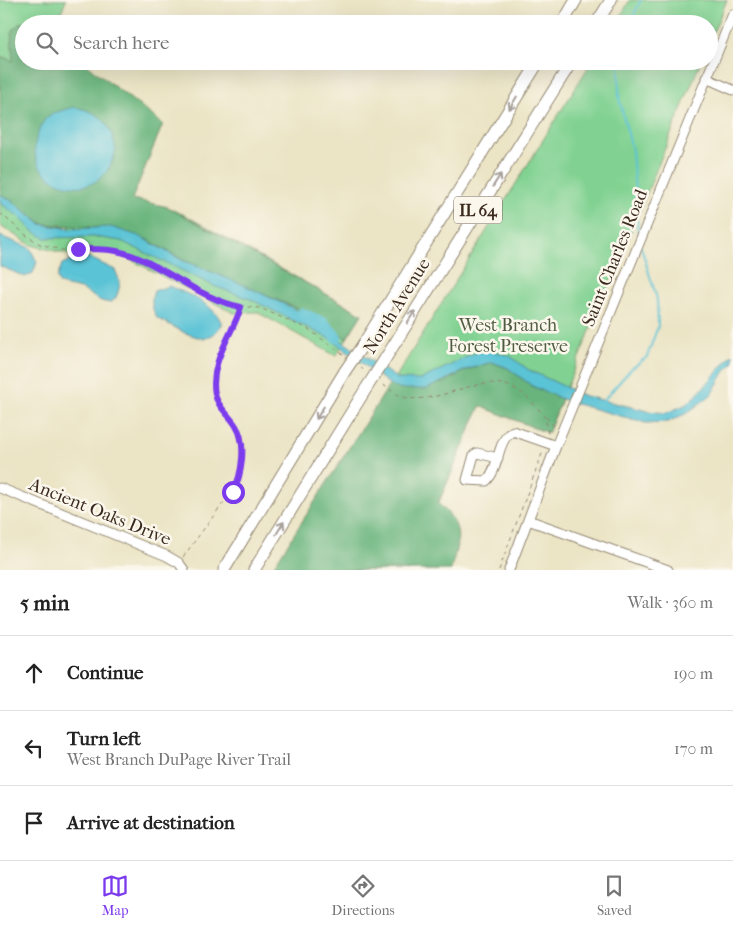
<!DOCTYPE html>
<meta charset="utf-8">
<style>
:root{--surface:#fff;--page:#f6f6f6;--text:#222;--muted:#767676;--line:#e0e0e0;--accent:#7c3aed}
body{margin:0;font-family:"IM FELL French Canon",serif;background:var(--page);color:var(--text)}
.stop{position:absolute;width:15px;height:15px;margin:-11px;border:4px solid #7c3aed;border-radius:50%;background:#fff}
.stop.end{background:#7c3aed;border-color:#fff;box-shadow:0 1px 5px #0008}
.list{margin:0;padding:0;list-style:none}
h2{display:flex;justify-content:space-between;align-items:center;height:65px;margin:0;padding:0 20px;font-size:21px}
h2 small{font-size:16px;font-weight:400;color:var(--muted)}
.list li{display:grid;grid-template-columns:32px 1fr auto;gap:15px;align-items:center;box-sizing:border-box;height:75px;padding:0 20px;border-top:1px solid var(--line)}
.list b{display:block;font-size:19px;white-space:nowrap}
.list p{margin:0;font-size:16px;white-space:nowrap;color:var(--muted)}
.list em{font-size:16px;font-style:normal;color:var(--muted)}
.icon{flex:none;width:28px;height:28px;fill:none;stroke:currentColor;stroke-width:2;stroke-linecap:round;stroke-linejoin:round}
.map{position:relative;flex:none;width:733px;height:570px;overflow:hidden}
.search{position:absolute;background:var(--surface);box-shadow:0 5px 20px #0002;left:15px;right:15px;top:15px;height:55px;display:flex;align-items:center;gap:12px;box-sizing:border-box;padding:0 18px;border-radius:28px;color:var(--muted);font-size:19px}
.sheet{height:290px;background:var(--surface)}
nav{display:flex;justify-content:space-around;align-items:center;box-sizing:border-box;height:70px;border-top:1px solid var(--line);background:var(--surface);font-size:14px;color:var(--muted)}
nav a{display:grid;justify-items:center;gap:2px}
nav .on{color:var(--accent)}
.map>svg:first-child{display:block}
.green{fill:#81d292;stroke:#5e7e58}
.forest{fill:#68b47c;stroke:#526f4d}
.water{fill:#5ac3d6;stroke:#4a767a}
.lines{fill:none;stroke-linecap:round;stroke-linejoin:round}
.stream{stroke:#5ac3d6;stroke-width:2}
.river{stroke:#5ac3d6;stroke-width:12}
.minor-casing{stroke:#938772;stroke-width:11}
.major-casing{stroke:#938772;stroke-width:13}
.path{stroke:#938772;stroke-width:1;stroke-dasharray:4 4;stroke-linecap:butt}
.minor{stroke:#fff;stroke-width:9}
.major{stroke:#fff;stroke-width:11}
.major-bridge-casing{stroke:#938772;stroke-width:13;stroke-linecap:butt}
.major-bridge{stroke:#fff;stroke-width:11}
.oneway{stroke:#a79f9a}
.route{stroke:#7c3aed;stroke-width:6}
.labels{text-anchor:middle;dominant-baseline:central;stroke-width:5;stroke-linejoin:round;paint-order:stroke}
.shield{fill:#fbf7ec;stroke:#75685c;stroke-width:1}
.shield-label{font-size:16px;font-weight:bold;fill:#3b2a1e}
.street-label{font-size:18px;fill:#3b2a1e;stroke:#fbf7ec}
.park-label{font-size:18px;fill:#505c41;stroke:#fbf7ec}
</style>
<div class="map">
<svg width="733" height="570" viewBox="0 0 733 570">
<rect width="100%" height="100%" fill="#fbf7ec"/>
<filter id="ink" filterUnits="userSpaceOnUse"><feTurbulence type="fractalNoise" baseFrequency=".02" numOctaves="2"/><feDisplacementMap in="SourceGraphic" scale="10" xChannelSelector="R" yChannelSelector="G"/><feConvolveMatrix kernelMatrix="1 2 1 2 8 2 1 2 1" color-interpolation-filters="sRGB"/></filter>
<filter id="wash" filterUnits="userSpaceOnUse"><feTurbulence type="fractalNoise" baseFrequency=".0096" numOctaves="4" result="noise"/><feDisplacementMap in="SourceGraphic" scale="20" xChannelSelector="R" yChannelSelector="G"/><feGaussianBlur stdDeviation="1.12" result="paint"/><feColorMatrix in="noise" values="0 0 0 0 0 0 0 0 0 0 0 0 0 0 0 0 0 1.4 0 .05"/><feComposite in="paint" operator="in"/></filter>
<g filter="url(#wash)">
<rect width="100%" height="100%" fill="#ebe4c5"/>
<path class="green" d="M 0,0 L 66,0 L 56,24 L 20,23 L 13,61 L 0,56 Z
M 630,0 L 727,0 L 709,42 L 709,24 L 616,24 Z
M 592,61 L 701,61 L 548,433 L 480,406 L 410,570 L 276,570 Z
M 76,195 L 136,200 L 183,214 L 362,314 L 336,356 L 257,312 L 234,313 L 114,251 L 67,254 L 31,245 L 0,226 L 0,197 L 34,221 L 69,228 Z"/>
<path class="forest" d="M 20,23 L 31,24 L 24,24 L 24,61 L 82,61 L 163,124 L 132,199 L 168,207 L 362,314 L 346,339 L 327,321 L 185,261 L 148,240 L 116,229 L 43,224 L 0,194 L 0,56 L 13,61 L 11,32 Z
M 492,362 L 508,368 L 532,386 L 562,399 L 548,433 L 480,406 L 438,503 C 465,528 459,537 451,570 L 271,570 L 390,384 L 393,387 L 444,383 L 466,370 Z"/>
<path class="water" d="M 75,107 C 103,113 110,123 116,150 C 114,155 112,162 109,168 C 88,205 25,182 36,139 C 38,132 41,124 46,118 C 53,112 67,109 75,107 Z
M 0,194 L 12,201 L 41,224 L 71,229 L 111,227 L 139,236 L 182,260 L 246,286 L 330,326 L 339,339 L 398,379 L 420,380 L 479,351 L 490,350 L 510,356 L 529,370 L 585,396 L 648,411 L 666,413 L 685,405 L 696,396 L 733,354 L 733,363 L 725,371 L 711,395 L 687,413 L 668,422 L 646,423 L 569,402 L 532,386 L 508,368 L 492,362 L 466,370 L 427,389 L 404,389 L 393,387 L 332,340 L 250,299 L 216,287 L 121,241 L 94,237 L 45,238 L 33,231 L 19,217 L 0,203 Z
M 0,236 L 30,248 L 37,262 L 33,273 L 25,277 L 0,266 Z
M 84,255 L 115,270 C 119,278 121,284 118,292 C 112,314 93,295 83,290 C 76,287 67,287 60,284 L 57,278 L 62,264 Z
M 169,286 C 186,293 217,305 222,325 L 214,334 L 204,339 L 185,333 L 157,318 C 152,309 150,301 154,291 Z"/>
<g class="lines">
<path class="stream" d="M 629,24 L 641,0
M 619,61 L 619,98 L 632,150 L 638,232
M 602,402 L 631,369 L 647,357 L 658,326 L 657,299 L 641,247"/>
<path class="river" d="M 302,314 L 323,323 L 336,337"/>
</g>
</g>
<g filter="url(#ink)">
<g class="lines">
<g class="minor-casing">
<path id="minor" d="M 706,78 L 733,90
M 498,458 L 477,453 L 474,455 L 467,480 L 486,481 C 500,469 496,440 513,431 L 556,446
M 0,488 L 167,556 L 179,563 L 184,570
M 528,520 L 668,570
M 509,570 L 556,446 L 733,14"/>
</g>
<g class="major-casing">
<path id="major" d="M 562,24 L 576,0
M 596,24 L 611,0
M 364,343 L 539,61
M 385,359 L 572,61
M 224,570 L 345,371
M 254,570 L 367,387"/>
</g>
<path class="path" d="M 0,213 L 27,236 L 40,244 L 62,250 L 104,249 L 131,255 L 233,306 L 260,308 L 308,329 L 344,355
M 360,367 L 366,372
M 383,385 C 391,390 398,396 407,398 C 453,404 491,359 532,402 C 544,415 547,418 548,436
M 546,417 L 555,427
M 183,557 L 238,483 L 242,456 L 238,430 L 218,402 L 215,387 L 219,357 L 241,308
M 499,570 L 543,451"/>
<use href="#minor" class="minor"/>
<use href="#major" class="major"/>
<g class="major-bridge-casing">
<path id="major-bridge" d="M 345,371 L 364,343
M 367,387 L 385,359"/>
</g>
<use href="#major-bridge" class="major-bridge"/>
</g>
<defs><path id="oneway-shaft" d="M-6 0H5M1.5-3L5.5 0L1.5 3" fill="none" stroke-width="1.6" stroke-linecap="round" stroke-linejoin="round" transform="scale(1.25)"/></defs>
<g class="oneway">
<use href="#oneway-shaft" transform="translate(513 103) rotate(121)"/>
<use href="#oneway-shaft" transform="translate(497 180) rotate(-58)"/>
<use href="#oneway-shaft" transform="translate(411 317) rotate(-58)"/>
<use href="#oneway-shaft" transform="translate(320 413) rotate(121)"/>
<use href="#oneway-shaft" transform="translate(280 528) rotate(-59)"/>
</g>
</g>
<g class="lines" filter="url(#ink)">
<path class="route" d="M 78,249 C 92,249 107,248 121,252 C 159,261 200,300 241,307 C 232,336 209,362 215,394 C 217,407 230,415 236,426 C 247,443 242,475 233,492"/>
</g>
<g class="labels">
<rect class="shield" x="454" y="196.5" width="48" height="27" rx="4"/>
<g class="shield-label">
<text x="478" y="210">IL 64</text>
</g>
<g class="street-label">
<text transform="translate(615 258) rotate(-68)">Saint Charles Road</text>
<text transform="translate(397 306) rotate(-58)">North Avenue</text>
<text transform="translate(100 512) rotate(22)">Ancient Oaks Drive</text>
</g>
<g class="park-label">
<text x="508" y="325">West Branch<tspan x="508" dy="21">Forest Preserve</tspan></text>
</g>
</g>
</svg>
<div class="stop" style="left:233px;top:492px"></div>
<div class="stop end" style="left:78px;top:249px"></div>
<div class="search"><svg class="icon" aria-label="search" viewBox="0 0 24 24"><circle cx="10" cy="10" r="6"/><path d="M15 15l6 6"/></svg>Search here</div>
</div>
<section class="sheet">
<h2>5 min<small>Walk · 360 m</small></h2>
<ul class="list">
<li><svg class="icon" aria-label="ahead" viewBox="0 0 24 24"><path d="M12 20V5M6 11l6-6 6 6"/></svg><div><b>Continue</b></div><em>190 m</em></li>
<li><svg class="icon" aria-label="left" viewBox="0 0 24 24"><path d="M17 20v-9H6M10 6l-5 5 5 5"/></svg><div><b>Turn left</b><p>West Branch DuPage River Trail</p></div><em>170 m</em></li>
<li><svg class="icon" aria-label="arrive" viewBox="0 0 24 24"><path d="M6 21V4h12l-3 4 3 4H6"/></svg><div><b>Arrive at destination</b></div></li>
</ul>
</section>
<nav>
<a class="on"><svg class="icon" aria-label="map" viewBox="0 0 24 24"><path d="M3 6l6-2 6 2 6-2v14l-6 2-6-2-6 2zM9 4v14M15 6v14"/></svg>Map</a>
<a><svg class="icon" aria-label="directions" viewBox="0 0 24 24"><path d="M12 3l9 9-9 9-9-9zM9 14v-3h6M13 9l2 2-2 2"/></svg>Directions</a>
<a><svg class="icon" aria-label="saved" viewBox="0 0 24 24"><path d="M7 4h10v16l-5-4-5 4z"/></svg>Saved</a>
</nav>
